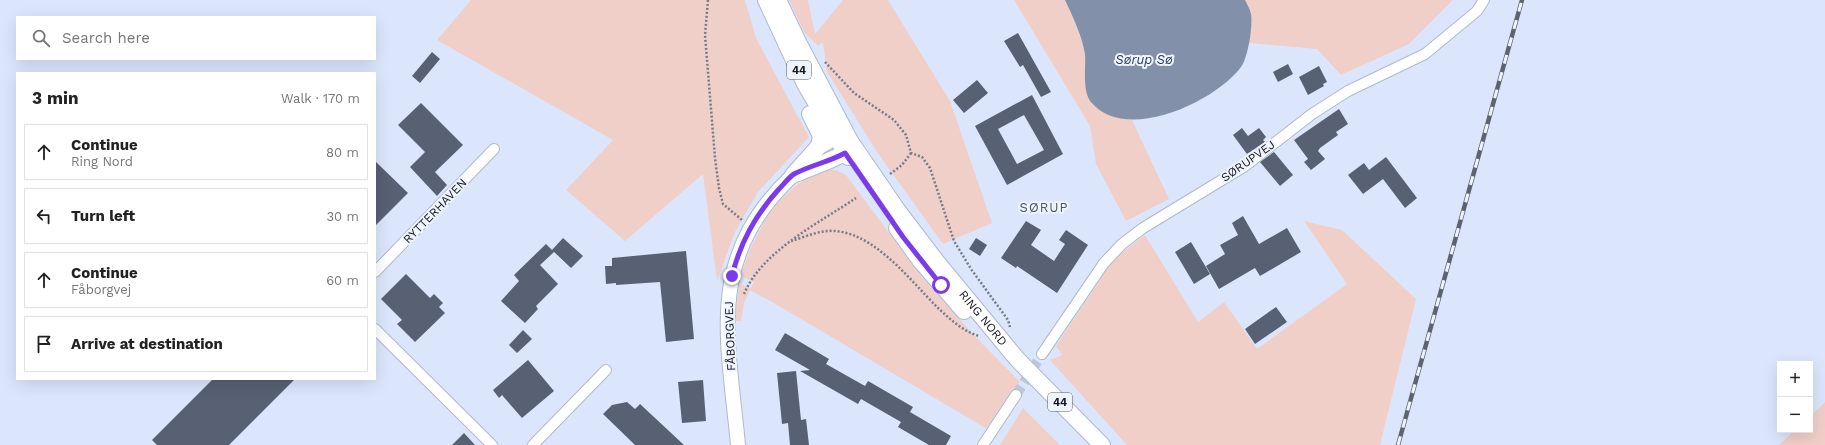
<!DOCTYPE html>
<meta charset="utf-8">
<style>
:root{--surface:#fff;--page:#f2f2f2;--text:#222;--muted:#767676;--line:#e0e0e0}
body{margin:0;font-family:"Work Sans",sans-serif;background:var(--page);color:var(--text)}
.controls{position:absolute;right:12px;bottom:12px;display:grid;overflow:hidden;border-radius:0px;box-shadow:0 4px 16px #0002}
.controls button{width:36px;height:36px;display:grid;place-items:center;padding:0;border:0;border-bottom:1px solid var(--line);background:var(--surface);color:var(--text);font:20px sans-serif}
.stop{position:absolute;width:12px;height:12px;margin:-9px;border:3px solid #7c3aed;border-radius:50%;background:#fff}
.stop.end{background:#7c3aed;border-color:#fff;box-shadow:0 1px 4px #0008}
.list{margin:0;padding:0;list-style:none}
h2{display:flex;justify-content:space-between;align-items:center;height:52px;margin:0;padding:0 16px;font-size:17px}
h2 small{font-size:13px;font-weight:400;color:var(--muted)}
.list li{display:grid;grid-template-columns:26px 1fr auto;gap:12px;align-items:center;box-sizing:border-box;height:56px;margin:0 8px 8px;padding:0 8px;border:1px solid var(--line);border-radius:0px}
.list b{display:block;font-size:15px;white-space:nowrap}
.list p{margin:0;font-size:13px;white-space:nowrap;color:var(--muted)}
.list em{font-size:13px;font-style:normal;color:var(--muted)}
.icon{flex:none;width:22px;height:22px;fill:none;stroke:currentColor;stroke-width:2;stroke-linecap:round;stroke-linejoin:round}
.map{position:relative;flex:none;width:1825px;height:445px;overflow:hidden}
.search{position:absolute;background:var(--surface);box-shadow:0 4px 16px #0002;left:16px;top:16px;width:360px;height:44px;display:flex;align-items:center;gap:10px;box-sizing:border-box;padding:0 14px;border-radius:0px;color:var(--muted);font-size:15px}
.panel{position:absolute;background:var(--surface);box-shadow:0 4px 16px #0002;left:16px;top:72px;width:360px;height:308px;border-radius:0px}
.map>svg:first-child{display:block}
.green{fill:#f1cfc9}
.water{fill:#8390aa}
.building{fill:#576173;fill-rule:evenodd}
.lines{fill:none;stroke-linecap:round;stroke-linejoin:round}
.street-tunnel{stroke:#bdc7db;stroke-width:10;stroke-dasharray:10 5;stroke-linecap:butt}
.street-casing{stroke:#aeb9ce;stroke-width:12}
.secondary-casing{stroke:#aeb9ce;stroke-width:16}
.primary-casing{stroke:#aeb9ce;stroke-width:18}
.path{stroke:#747b89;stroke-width:2.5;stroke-dasharray:2 2;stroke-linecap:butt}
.street{stroke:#fff;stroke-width:10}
.secondary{stroke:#fff;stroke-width:14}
.primary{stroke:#fff;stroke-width:16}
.rail-casing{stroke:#5d6471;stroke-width:4.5}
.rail{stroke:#eef3fc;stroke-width:3;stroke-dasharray:9;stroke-linecap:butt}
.route{stroke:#7c3aed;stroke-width:5}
.labels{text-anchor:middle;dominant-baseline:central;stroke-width:4;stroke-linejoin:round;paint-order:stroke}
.shield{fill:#eef3fc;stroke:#565a62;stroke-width:1}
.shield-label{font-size:11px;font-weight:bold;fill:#151920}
.street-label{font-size:12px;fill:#151920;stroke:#eef3fc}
.water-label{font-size:13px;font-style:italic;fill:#273a60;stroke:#eef3fc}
.neighbourhood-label{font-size:13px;letter-spacing:1px;fill:#4c5567;stroke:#eef3fc}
</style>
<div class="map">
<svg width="1825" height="445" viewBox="0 0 1825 445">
<rect width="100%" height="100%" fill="#dbe6fc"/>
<path class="green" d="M 471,0 L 745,0 L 756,38 L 809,137 L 758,192 L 735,232 L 717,281 L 703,174 L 625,241 L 566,190 L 613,140 L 437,40 Z
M 789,0 L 808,0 L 815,34 L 843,0 L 888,0 L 950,101 L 992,223 L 943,244 L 877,152 L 827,72 L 823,42 L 818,46 L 804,32 Z
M 1014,0 L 1065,0 L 1075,19 L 1085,53 L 1085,85 L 1109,116 L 1132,120 L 1169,199 L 1126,221 L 1096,164 L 1090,126 Z
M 1245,0 L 1453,0 L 1409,44 L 1341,75 L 1317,49 L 1249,43 L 1251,14 Z
M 828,167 L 829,170 L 836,170 L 846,175 L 922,277 L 970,331 L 1020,382 L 987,429 L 779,306 L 750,290 L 744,303 L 741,321 L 735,321 L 739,284 L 751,288 L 754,282 L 741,276 C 755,228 780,187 828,167 Z
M 1304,221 L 1342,230 L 1416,299 L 1380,445 L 1127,445 L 1050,360 L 1062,355 L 1056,346 L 1114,259 L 1145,235 L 1198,322 L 1224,302 L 1257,349 L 1347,284 Z
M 1825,402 L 1825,445 L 1779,445 L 1795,430 L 1810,430 L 1810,417 Z
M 1023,408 L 1060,445 L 1000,445 Z"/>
<path class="water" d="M 1065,0 L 1245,0 C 1247,4 1250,9 1251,14 C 1253,26 1248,58 1241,67 C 1215,102 1125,144 1091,102 C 1082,91 1086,67 1085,54 C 1082,36 1073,17 1065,0 Z"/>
<path class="building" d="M 1018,33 L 1051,92 L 1041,97 L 1023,65 L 1020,67 L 1004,41 Z
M 432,52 L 440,59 L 420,83 L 412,76 Z
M 1288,64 L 1293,74 L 1278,82 L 1273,72 Z
M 1319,66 L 1327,82 L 1323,84 L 1324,86 L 1308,95 L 1299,77 Z
M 977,80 L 988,93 L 964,113 L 953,100 Z
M 1032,95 L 1063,154 L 1007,185 L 975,126 ZM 1024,115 L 1044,150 L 1017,164 L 998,129 Z
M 421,103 L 463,145 L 435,172 L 447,185 L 437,196 L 410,167 L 425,152 L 398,125 Z
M 1339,109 L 1348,124 L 1336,132 L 1338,135 L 1320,148 L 1318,151 L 1325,159 L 1311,170 L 1304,162 L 1308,159 L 1294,140 Z
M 1242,128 L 1248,136 L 1259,128 L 1266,137 L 1263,140 L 1265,142 L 1247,154 L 1233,135 Z
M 1274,152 L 1293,175 L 1280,186 L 1260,162 Z
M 1386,157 L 1417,198 L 1405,208 L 1383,179 L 1363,194 L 1348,175 L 1364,163 L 1369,170 Z
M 375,161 L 408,193 L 375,226 Z
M 1243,216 L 1259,244 L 1287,228 L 1301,252 L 1260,276 L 1255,268 L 1219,289 L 1206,266 L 1225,254 L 1220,245 L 1238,235 L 1232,223 Z
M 1026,221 L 1041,230 L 1031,245 L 1054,261 L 1065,244 L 1059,240 L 1066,230 L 1088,245 L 1057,293 L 1017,266 L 1016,268 L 1001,258 Z
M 563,238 L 583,256 L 571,268 L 552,250 Z
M 976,238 L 987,245 L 980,256 L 969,249 Z
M 1191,242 L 1210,274 L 1194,284 L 1175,252 Z
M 546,244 L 554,252 L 540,265 L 558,284 L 536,306 L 538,309 L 525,323 L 501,301 L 519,281 L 514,275 Z
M 686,251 L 694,339 L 666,342 L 660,282 L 616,285 L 616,283 L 606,284 L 605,266 L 612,266 L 612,258 Z
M 406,274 L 430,298 L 434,294 L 443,303 L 439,307 L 445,313 L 415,342 L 397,324 L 402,320 L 381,299 Z
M 1276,307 L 1287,322 L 1255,344 L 1245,329 Z
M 523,330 L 532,339 L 517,353 L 509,345 Z
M 785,333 L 829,359 L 826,364 L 865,386 L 868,381 L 913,407 L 910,412 L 951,436 L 946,445 L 929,445 L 898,427 L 901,422 L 861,399 L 858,404 L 800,371 L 810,370 L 775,350 Z
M 528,360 L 554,391 L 522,418 L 502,395 L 499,398 L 493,390 Z
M 796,371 L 801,420 L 806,419 L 809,445 L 790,445 L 788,423 L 782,424 L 777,373 Z
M 213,379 L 295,379 L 229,445 L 157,445 L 152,440 Z
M 703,380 L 706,421 L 682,423 L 678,382 Z
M 627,402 L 635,409 L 640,404 L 684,445 L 635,445 L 603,414 L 612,405 Z
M 464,433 L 475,445 L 452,445 Z"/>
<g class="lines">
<path class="street-tunnel" d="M 1016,395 L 1042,354"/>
<g class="street-casing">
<path id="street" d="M 375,272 L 494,149
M 375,329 L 492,445
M 1042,354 L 1104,263 L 1122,244 L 1143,228 L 1245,166 L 1312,114 L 1348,91 L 1425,54 L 1477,11 L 1484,0
M 533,445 L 606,370
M 983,445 L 1016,395"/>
</g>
<g class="secondary-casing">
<path id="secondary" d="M 738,445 C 728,337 705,258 793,175"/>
</g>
<g class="primary-casing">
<g id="primary">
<path d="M 766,0 L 805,84 L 848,157"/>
<path id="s1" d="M 778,0 L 799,44 L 850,141 L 898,211 L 936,261 L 1017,359 L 1102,445"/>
<path d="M 810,114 L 821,136 L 819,146"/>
<path d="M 798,173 C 808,168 848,156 850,146"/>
<path d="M 793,175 L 819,146 L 828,141"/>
<path d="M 897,228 L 920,260 L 964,311"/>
</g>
</g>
<path class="path" d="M 708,0 L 705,35 L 715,158 L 719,188 L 723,204 L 742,220
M 825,62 L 854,93 L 894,120 L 906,135 L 911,153 L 922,157 L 930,168 L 954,241 L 971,269 L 1008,320 L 1010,327
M 890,174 L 902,165 L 911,153
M 791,241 C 802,238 815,232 827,231 C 871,228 908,278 937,307 C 950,319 962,331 979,336
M 744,294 C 762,251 819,223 856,198"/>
<use href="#street" class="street"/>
<use href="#secondary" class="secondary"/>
<use href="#primary" class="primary"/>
<g class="rail-casing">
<path id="rail" d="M 1398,445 L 1522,0"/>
</g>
<use href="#rail" class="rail"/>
</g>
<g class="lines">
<path class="route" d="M 732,276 C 740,243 756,214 779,189 C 784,184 789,177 794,174 C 811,165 829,162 845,153 L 903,237 L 941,285"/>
</g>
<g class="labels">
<g class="shield">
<rect x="787" y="61" width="24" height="18" rx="3"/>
<rect x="1048" y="393" width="24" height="18" rx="3"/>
</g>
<g class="shield-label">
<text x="799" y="70">44</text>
<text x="1060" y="402">44</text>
</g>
<g class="street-label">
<text transform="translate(1248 161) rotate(-35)">SØRUPVEJ</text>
<text transform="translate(435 211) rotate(-46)">RYTTERHAVEN</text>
<text stroke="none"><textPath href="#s1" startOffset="380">RING NORD</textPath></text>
<text transform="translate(730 336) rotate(-92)">FÅBORGVEJ</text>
</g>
<g class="water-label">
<text x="1144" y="59">Sørup Sø</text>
</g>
<g class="neighbourhood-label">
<text x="1044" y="207">SØRUP</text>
</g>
</g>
</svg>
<div class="controls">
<button>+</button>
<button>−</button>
</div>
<div class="stop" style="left:941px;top:285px"></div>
<div class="stop end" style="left:732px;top:276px"></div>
<div class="search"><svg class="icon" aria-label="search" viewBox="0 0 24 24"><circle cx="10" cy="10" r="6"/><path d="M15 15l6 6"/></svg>Search here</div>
<section class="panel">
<h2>3 min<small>Walk · 170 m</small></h2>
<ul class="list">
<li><svg class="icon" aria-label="ahead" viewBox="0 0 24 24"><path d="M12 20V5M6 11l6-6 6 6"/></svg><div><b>Continue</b><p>Ring Nord</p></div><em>80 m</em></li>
<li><svg class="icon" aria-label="left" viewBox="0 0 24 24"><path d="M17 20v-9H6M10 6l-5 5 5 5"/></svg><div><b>Turn left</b></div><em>30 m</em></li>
<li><svg class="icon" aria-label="ahead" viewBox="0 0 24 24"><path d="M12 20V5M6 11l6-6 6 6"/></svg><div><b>Continue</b><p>Fåborgvej</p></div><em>60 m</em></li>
<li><svg class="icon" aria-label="arrive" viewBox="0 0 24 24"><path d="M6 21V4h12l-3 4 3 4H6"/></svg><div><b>Arrive at destination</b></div></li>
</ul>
</section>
</div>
